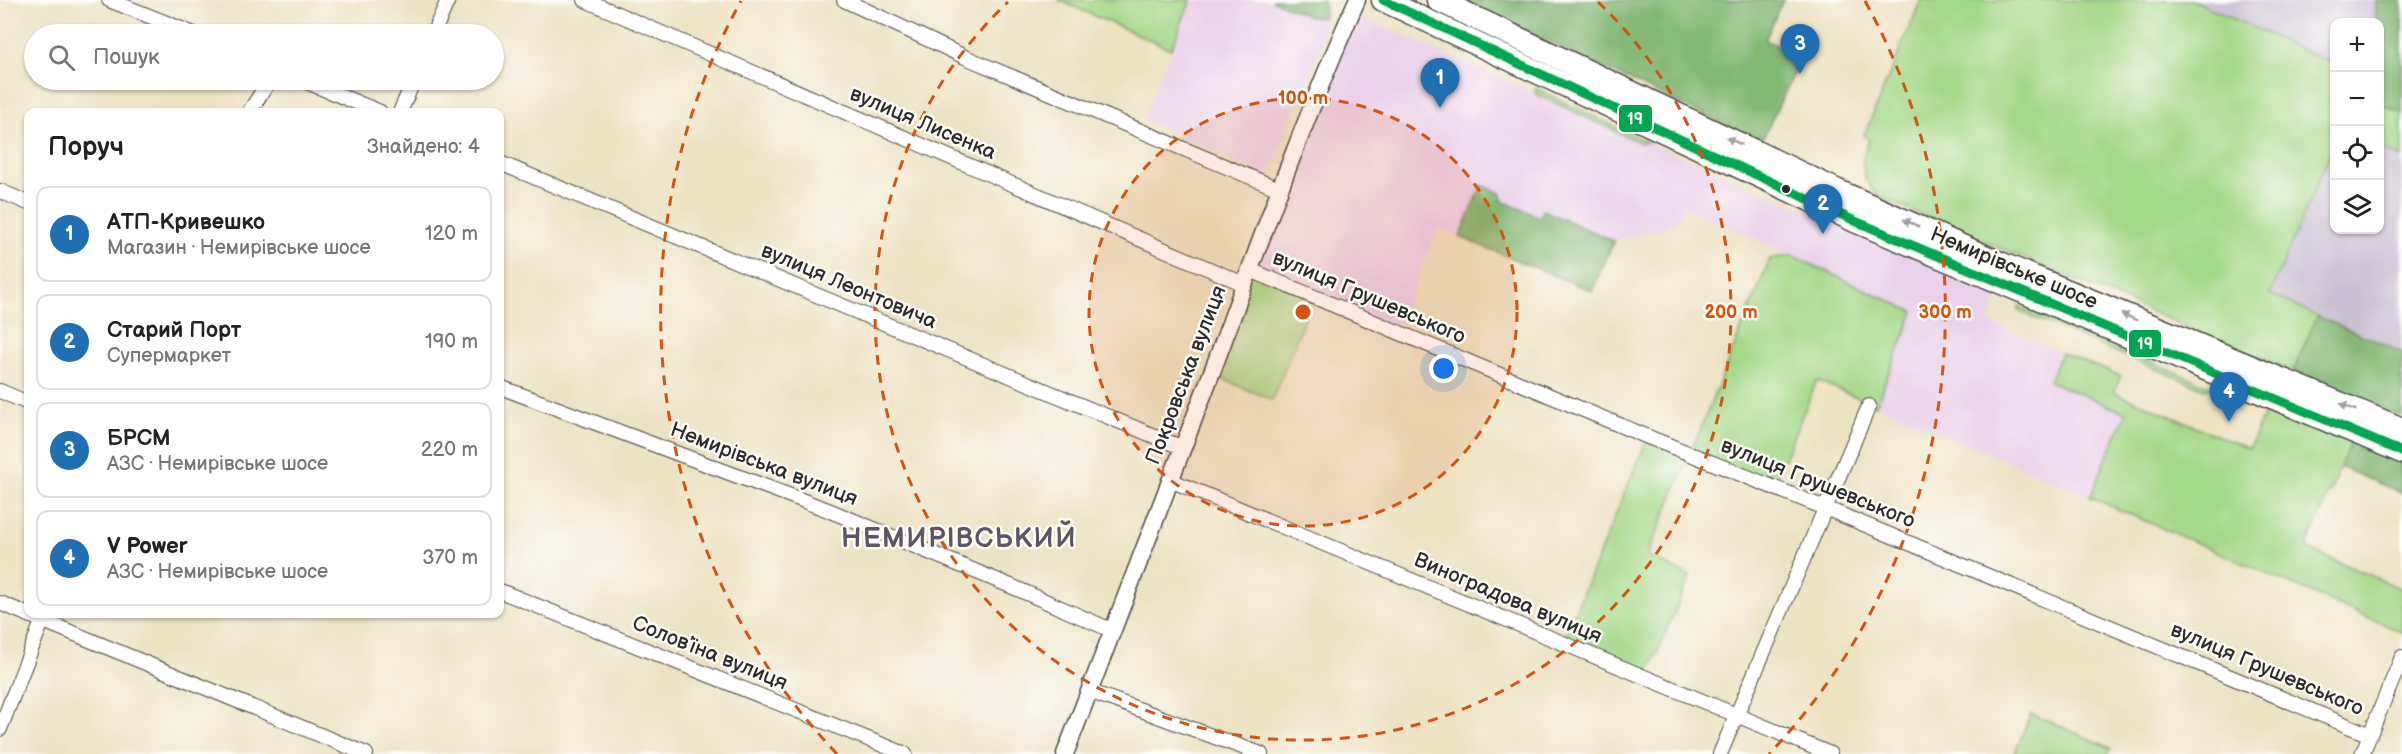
<!DOCTYPE html>
<html lang="uk">
<meta charset="utf-8">
<style>
:root{--surface:#fff;--page:#f6f6f6;--text:#222;--muted:#767676;--line:#e0e0e0;--accent:#1f6fb2}
body{margin:0;font-family:"Balsamiq Sans",sans-serif;background:var(--page);color:var(--text)}
.controls{position:absolute;right:18px;top:18px;display:grid;overflow:hidden;border-radius:12px;box-shadow:0 2px 4px #0004}
.controls button{width:54px;height:54px;display:grid;place-items:center;padding:0;border:0;border-bottom:2px solid var(--line);background:var(--surface);color:var(--text);font:30px sans-serif}
.you{position:absolute;left:1444px;top:369px;width:21px;height:21px;margin:-15px;border:4px solid #fff;border-radius:50%;background:#1a73e8;box-shadow:0 0 0 9px #1a73e833}
.badge{display:grid;place-items:center;width:39px;height:39px;border-radius:50%;background:var(--accent);color:#fff;font-size:20px;font-weight:700}
.pin{position:absolute;translate:-50% -50px;filter:drop-shadow(0 2px 3px #0008)}
.pin::after{content:'';position:absolute;top:32px;width:21px;height:18px;background:inherit;clip-path:polygon(0 0,100% 0,50% 100%)}
.list{margin:0;padding:0;list-style:none}
h2{display:flex;justify-content:space-between;align-items:center;height:78px;margin:0;padding:0 24px;font-size:26px}
h2 small{font-size:20px;font-weight:400;color:var(--muted)}
.list li{display:grid;grid-template-columns:39px 1fr auto;gap:18px;align-items:center;box-sizing:border-box;height:96px;margin:0 12px 12px;padding:0 12px;border:2px solid var(--line);border-radius:12px}
.list b{display:block;font-size:22px;white-space:nowrap}
.list p{margin:0;font-size:20px;white-space:nowrap;color:var(--muted)}
.list em{font-size:20px;font-style:normal;color:var(--muted)}
.icon{flex:none;width:33px;height:33px;fill:none;stroke:currentColor;stroke-width:2;stroke-linecap:round;stroke-linejoin:round}
.map{position:relative;flex:none;width:2402px;height:754px;overflow:hidden}
.search{position:absolute;background:var(--surface);box-shadow:0 2px 4px #0004;left:24px;top:24px;width:480px;height:66px;display:flex;align-items:center;gap:15px;box-sizing:border-box;padding:0 21px;border-radius:33px;color:var(--muted);font-size:22px}
.panel{position:absolute;background:var(--surface);box-shadow:0 2px 4px #0004;left:24px;top:108px;width:480px;height:510px;border-radius:12px}
.map>svg:first-child{display:block}
.built{fill:#ebd1eb}
.industrial{fill:#cbbfd5}
.green{fill:#a4d889;stroke:#68825a;stroke-width:1.5}
.forest{fill:#83b875;stroke:#577250;stroke-width:1.5}
.lines{fill:none;stroke-linecap:round;stroke-linejoin:round}
.minor-casing{stroke:#484642;stroke-width:16}
.tertiary-casing{stroke:#484642;stroke-width:19}
.primary-casing{stroke:#484642;stroke-width:25}
.minor{stroke:#fff;stroke-width:14}
.tertiary{stroke:#fff;stroke-width:16}
.primary{stroke:#fff;stroke-width:22}
.bus-1-casing{stroke:#fdfcf7;stroke-width:14}
.bus-1{stroke:#00a651;stroke-width:9}
.oneway{fill:#a0a0a0}
.ring{fill:none;stroke:#d5540f;stroke-width:3;stroke-dasharray:10 8}
.bus-dot{fill:#2b2b2b;stroke:#fdfcf7;stroke-width:2}
.labels{text-anchor:middle;dominant-baseline:central;stroke-width:5;stroke-linejoin:round;paint-order:stroke}
.street-label{font-size:21px;fill:#2b2b2b;stroke:#fdfcf7}
.district-label{font-size:27px;font-weight:bold;letter-spacing:1.5px;fill:#5c5564;stroke:#fdfcf7}
.centre{fill:#d5540f;stroke:#fdfcf7;stroke-width:3}
.ring-label{font-size:18px;text-anchor:middle;font-weight:bold;fill:#d5540f;stroke:#fdfcf7;stroke-width:5;stroke-linejoin:round;paint-order:stroke}
.line-badge{stroke:#fdfcf7;stroke-width:2}
.badge-label{font-size:16px;text-anchor:middle;font-weight:bold;fill:#fff}
</style>
<div class="map">
<svg width="2402" height="754" viewBox="0 0 2402 754">
<rect width="100%" height="100%" fill="#fdfcf7"/>
<filter id="ink" filterUnits="userSpaceOnUse"><feTurbulence type="fractalNoise" baseFrequency=".0167" numOctaves="2"/><feDisplacementMap in="SourceGraphic" scale="12" xChannelSelector="R" yChannelSelector="G"/><feConvolveMatrix kernelMatrix="1 2 1 2 8 2 1 2 1" color-interpolation-filters="sRGB"/></filter>
<filter id="wash" filterUnits="userSpaceOnUse"><feTurbulence type="fractalNoise" baseFrequency=".008" numOctaves="4" result="noise"/><feDisplacementMap in="SourceGraphic" scale="24" xChannelSelector="R" yChannelSelector="G"/><feGaussianBlur stdDeviation="1.35" result="paint"/><feColorMatrix in="noise" values="0 0 0 0 0 0 0 0 0 0 0 0 0 0 0 0 0 1.4 0 .05"/><feComposite in="paint" operator="in"/></filter>
<g filter="url(#wash)">
<rect width="100%" height="100%" fill="#ede2c2"/>
<path class="built" d="M 1191,0 L 1272,0 L 1308,16 L 1323,18 L 1322,45 L 1268,176 L 1143,120 Z
M 1351,13 L 1999,295 L 1988,322 L 2061,353 L 2049,381 L 2126,413 L 2090,497 L 1876,405 L 1914,312 L 1685,207 L 1675,225 L 1614,241 L 1543,210 L 1540,217 L 1502,201 L 1502,194 L 1482,186 L 1460,237 L 1438,228 L 1396,332 L 1250,270 Z"/>
<path class="industrial" d="M 2192,0 L 2376,0 L 2376,22 L 2334,22 L 2334,64 Z
M 2334,144 L 2334,230 L 2380,230 L 2380,148 L 2402,158 L 2402,352 L 2270,294 Z"/>
<path class="green" d="M 1058,0 L 1191,0 L 1171,49 Z
M 1921,0 L 2192,0 L 2334,64 L 2334,144 L 2270,294 L 2317,316 L 2293,372 L 1880,197 C 1861,182 1859,161 1869,140 L 1864,135 Z
M 1535,88 L 1648,142 L 1641,143 L 1536,94 Z
M 2380,104 L 2402,113 L 2402,158 L 2380,148 Z
M 1793,256 L 1914,312 L 1876,405 L 1817,381 L 1772,487 L 1690,455 L 1647,556 L 1690,576 L 1646,678 L 1562,643 L 1648,437 L 1690,454 L 1770,259 Z
M 1250,270 L 1313,297 L 1272,400 L 1211,374 Z
M 2018,306 L 2211,387 L 2206,390 L 2020,312 Z
M 2061,353 L 2121,376 L 2114,392 L 2249,449 L 2266,407 L 2351,441 L 2306,548 L 2402,589 L 2402,632 L 2090,497 L 2126,413 L 2049,381 Z
M 2031,714 L 2111,748 L 2109,754 L 2014,754 Z"/>
<path class="forest" d="M 1272,0 L 1323,0 L 1325,11 L 1323,18 L 1308,16 Z
M 1460,0 L 1783,0 L 1765,40 L 1802,57 L 1761,142 Z
M 2376,0 L 2402,0 L 2402,113 L 2380,104 L 2380,22 L 2376,22 Z
M 1482,185 L 1502,194 L 1502,201 L 1540,217 L 1543,210 L 1614,241 L 1592,291 L 1460,237 Z
M 2317,316 L 2402,352 L 2402,417 L 2293,372 Z
M 2351,441 L 2402,463 L 2402,493 L 2340,467 Z"/>
</g>
<g filter="url(#ink)">
<g class="lines">
<g class="minor-casing">
<path id="minor" d="M 109,0 L 194,34
M 585,0 L 1244,284
M 844,0 L 965,57 L 1279,189
M 433,34 L 448,0
M 302,80 L 380,112
M 249,112 L 270,80
M 400,112 L 414,80
M 500,163 L 1183,448
M 0,191 L 28,203
M 1250,270 L 1648,437 L 1825,508 L 2370,735
M 500,387 L 828,510 L 1013,587 L 1111,630
M 0,391 L 28,403
M 1170,480 L 1830,754
M 500,591 L 905,754
M 0,603 L 366,754
M 1089,691 L 1261,754
M 0,729 L 45,614
M 1720,754 L 1869,406
M 2362,754 L 2402,657"/>
</g>
<g class="tertiary-casing">
<path id="tertiary" d="M 1065,754 C 1115,624 1166,494 1215,364 C 1260,242 1304,119 1357,0"/>
</g>
<g class="primary-casing">
<path id="primary" d="M 1383,0 L 1855,221 L 2402,452
M 1438,0 L 1838,191 L 2000,263 L 2402,429"/>
</g>
<use href="#minor" class="minor"/>
<use href="#tertiary" class="tertiary"/>
<use href="#primary" class="primary"/>
<g class="bus-1-casing">
<path id="bus-1" d="M 1383,0 L 1855,221 L 2402,452"/>
</g>
<use href="#bus-1" class="bus-1"/>
</g>
<defs><path id="oneway-solid" d="M-6-.8H1V-3.2L6.5 0L1 3.2V.8H-6Z" transform="scale(1.5)"/></defs>
<g class="oneway">
<use href="#oneway-solid" transform="translate(1734 141) rotate(-155)"/>
<use href="#oneway-solid" transform="translate(1911 223) rotate(-156)"/>
<use href="#oneway-solid" transform="translate(2129 317) rotate(-157)"/>
<use href="#oneway-solid" transform="translate(2348 407) rotate(-158)"/>
</g>
</g>
<circle cx="1303" cy="312" r="214" fill="#d5540f" fill-opacity=".12"/>
<g class="ring">
<circle cx="1303" cy="312" r="214"/>
<path d="M1598 2A428 428 0 1 1 1008 2"/>
<path d="M837 754A642 642 0 0 1 741 1M1865 1A642 642 0 0 1 1769 754"/>
</g>
<circle class="bus-dot" cx="1786" cy="189" r="5"/>
<g class="labels">
<g class="street-label">
<text transform="translate(923 123) rotate(23)">вулиця Лисенка</text>
<text transform="translate(2014 268) rotate(23)">Немирівське шосе</text>
<text transform="translate(849 286) rotate(23)">вулиця Леонтовича</text>
<text transform="translate(1369 297) rotate(23)">вулиця Грушевського</text>
<text transform="translate(1186 375) rotate(-69)">Покровська вулиця</text>
<text transform="translate(764 464) rotate(21)">Немирівська вулиця</text>
<text transform="translate(1818 483) rotate(22)">вулиця Грушевського</text>
<text transform="translate(1508 598) rotate(23)">Виноградова вулиця</text>
<text transform="translate(710 653) rotate(22)">Соловʼїна вулиця</text>
<text transform="translate(2267 669) rotate(23)">вулиця Грушевського</text>
</g>
<g class="district-label">
<text x="959" y="539">НЕМИРІВСЬКИЙ</text>
</g>
</g>
<circle cx="1303" cy="312" r="9" class="centre"/>
<g class="ring-label">
<text x="1303" y="104">100 m</text>
<text x="1731" y="318">200 m</text>
<text x="1945" y="318">300 m</text>
</g>
<g class="line-badge">
<rect x="1618" y="104" width="35" height="29" rx="6" fill="#00a651"/>
<rect x="2128" y="329" width="34" height="29" rx="6" fill="#00a651"/>
</g>
<g class="badge-label">
<text x="1635" y="124">19</text>
<text x="2145" y="349">19</text>
</g>
</svg>
<div class="controls">
<button>+</button>
<button>−</button>
<button><svg class="icon" aria-label="locate" viewBox="0 0 24 24"><circle cx="12" cy="12" r="6"/><path d="M12 2v4M12 18v4M2 12h4M18 12h4"/></svg></button>
<button><svg class="icon" aria-label="layers" viewBox="0 0 24 24"><path d="M12 4l9 5-9 5-9-5zM3 14l9 5 9-5"/></svg></button>
</div>
<div class="you"></div>
<div class="pin badge" style="left:1440px;top:108px">1</div>
<div class="pin badge" style="left:1823px;top:234px">2</div>
<div class="pin badge" style="left:1800px;top:74px">3</div>
<div class="pin badge" style="left:2229px;top:422px">4</div>
<div class="search"><svg class="icon" aria-label="search" viewBox="0 0 24 24"><circle cx="10" cy="10" r="6"/><path d="M15 15l6 6"/></svg>Пошук</div>
<section class="panel">
<h2>Поруч<small>Знайдено: 4</small></h2>
<ul class="list">
<li><span class="badge">1</span><div><b>АТП-Кривешко</b><p>Магазин · Немирівське шосе</p></div><em>120 m</em></li>
<li><span class="badge">2</span><div><b>Старий Порт</b><p>Супермаркет</p></div><em>190 m</em></li>
<li><span class="badge">3</span><div><b>БРСМ</b><p>АЗС · Немирівське шосе</p></div><em>220 m</em></li>
<li><span class="badge">4</span><div><b>V Power</b><p>АЗС · Немирівське шосе</p></div><em>370 m</em></li>
</ul>
</section>
</div>
